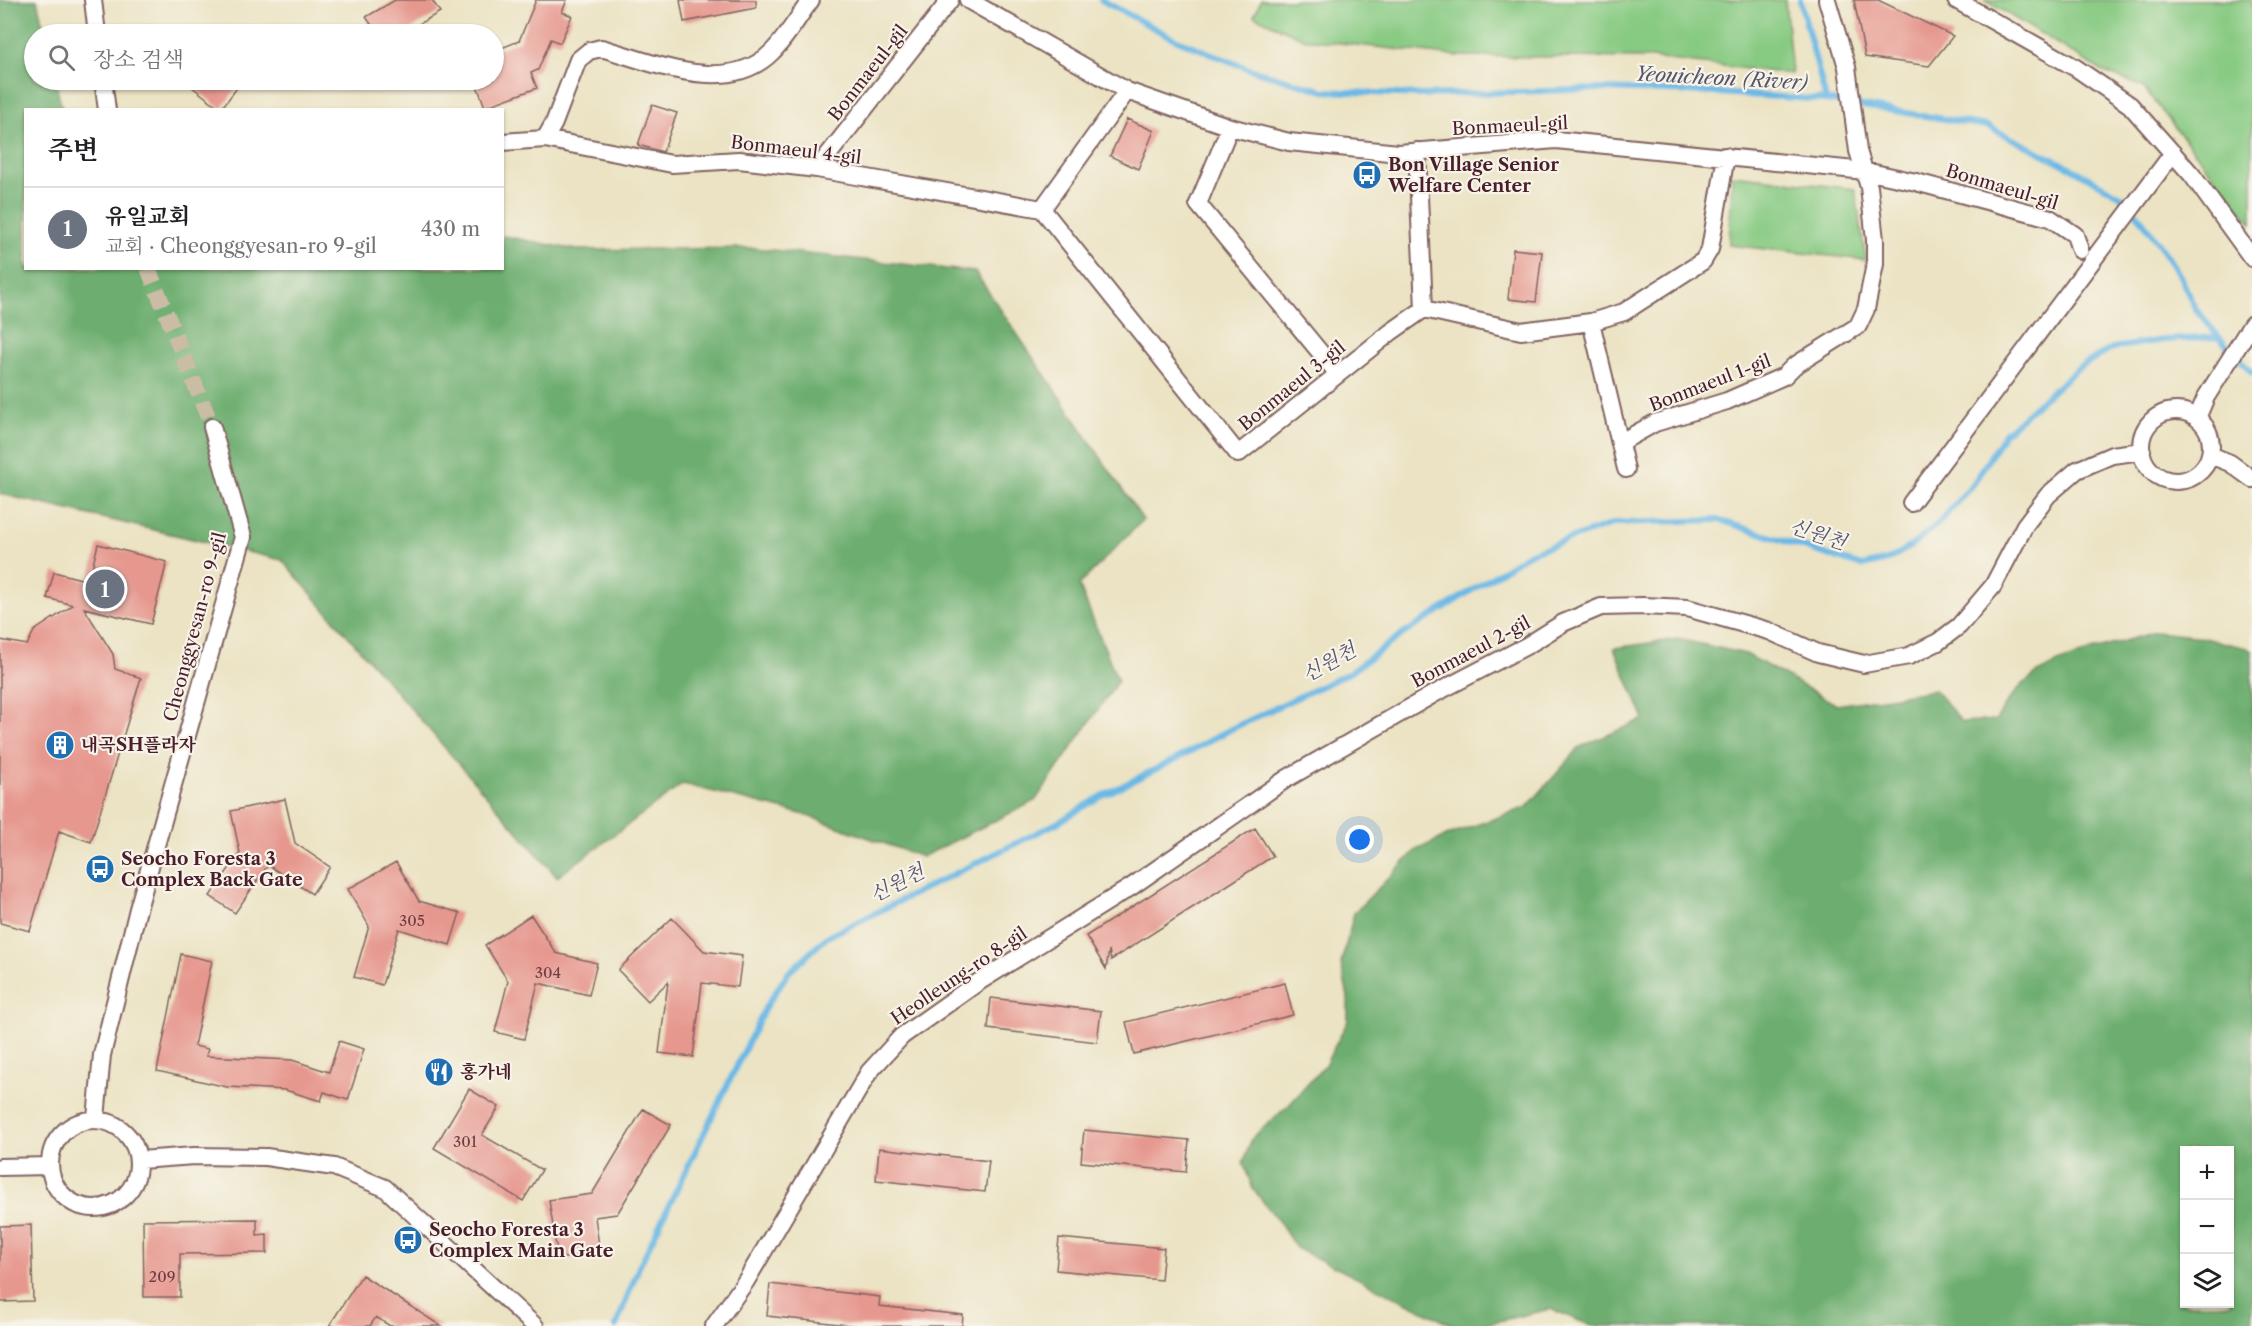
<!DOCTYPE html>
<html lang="ko">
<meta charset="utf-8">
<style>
:root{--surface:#fff;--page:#f6f6f6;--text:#202124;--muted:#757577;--line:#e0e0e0;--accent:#1f6fb2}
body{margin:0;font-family:"Libre Caslon Text","Noto Serif KR",serif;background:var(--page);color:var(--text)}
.controls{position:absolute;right:18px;bottom:18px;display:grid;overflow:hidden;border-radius:0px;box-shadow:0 2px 4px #0004}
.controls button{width:54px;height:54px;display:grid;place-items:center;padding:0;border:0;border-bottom:2px solid var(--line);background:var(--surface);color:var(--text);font:30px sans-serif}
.you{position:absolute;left:1360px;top:840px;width:21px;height:21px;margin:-15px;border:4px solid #fff;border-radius:50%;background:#1a73e8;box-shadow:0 0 0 9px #1a73e833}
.badge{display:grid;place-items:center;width:39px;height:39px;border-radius:50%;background:var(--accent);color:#fff;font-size:20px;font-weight:700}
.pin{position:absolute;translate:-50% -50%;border:3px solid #fff;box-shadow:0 2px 6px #0006}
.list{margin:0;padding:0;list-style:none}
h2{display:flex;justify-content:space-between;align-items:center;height:78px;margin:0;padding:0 24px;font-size:26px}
h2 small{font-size:20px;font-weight:400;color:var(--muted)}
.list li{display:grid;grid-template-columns:39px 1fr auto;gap:18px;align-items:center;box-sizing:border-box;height:84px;padding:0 24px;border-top:2px solid var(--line)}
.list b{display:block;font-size:22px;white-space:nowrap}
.list p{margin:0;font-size:20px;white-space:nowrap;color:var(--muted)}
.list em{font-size:20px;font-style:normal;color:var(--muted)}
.icon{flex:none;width:33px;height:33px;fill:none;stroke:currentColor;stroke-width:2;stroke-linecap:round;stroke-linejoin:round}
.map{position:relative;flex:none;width:2252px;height:1326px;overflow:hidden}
.search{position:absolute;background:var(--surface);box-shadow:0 2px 4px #0004;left:24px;top:24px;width:480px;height:66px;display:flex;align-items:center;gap:15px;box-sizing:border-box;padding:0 21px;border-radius:33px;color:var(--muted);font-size:22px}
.panel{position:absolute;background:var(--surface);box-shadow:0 2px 4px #0004;left:24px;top:108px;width:480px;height:162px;border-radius:0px}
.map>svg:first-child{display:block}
.green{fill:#87ca82;stroke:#687456;stroke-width:1.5}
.forest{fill:#6dae70;stroke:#5c664e;stroke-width:1.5;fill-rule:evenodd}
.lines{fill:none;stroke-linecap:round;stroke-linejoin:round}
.stream{stroke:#6bb8e5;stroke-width:6}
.building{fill:#e6978e}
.minor-tunnel{stroke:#cbbca5;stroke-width:16;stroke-dasharray:16 8;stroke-linecap:butt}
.minor-casing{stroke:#826460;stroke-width:20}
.minor{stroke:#fff;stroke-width:16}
.labels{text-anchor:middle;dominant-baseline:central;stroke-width:4.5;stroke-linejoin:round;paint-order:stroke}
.number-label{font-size:15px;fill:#713d44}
.street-label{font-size:18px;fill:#4a1f2b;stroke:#f7f3e8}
.poi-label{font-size:18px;font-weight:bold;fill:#4a1f2b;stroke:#f7f3e8;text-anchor:start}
.water-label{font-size:20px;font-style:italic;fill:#56556c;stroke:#f7f3e8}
</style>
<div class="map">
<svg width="2252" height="1326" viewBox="0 0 2252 1326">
<rect width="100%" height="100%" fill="#f7f3e8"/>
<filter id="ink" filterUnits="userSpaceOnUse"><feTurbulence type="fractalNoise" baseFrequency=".0167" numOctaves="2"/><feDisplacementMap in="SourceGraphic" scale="12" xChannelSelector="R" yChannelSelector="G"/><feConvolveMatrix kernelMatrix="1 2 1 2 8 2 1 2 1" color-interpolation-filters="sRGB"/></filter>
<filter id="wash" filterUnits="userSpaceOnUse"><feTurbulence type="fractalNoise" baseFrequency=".008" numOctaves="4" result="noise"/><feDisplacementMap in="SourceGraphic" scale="24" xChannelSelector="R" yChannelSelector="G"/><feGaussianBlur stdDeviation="1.35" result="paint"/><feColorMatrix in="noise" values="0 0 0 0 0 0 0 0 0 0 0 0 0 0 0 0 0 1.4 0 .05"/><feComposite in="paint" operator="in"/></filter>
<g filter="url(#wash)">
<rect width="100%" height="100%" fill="#ebe3c3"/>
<path class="green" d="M 1261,0 L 1785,0 L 1792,74 L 1651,58 L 1457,56 L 1304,39 L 1254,16 Z
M 1985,0 L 2252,0 L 2252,224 L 2143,87 L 2102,71 Z
M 1732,175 L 1855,189 L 1866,260 L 1729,245 Z"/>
<path class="forest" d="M 0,0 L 37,0 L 45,34 L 34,34 L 34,80 L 55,80 L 62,109 L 26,110 L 26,268 L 502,268 L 503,236 L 577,250 L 754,248 L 975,272 L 1143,520 L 1079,585 L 1118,681 L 1035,801 L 922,857 L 805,815 L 683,784 L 557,877 L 282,560 L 0,494 Z
M 2155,632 L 2195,636 L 2252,649 L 2252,1326 L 1592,1326 L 1550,1309 L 1477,1326 L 1454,1326 L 1296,1248 L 1277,1219 L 1253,1189 L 1243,1163 L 1252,1138 L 1289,1105 L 1325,1065 L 1348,1021 L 1348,997 L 1341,964 L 1354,913 L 1416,850 L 1451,834 L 1527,807 L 1580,747 L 1644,719 L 1614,648 L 1678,639 L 1746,654 L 1837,705 L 1935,690 L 1962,722 L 1996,720 C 2005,705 2014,691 2028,680 C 2055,658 2120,643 2155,632 ZM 2184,1150 L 2230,1150 L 2230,1304 L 2184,1304 Z"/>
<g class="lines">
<path class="stream" d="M 1101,0 L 1175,39 L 1249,69 L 1324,91 L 1422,95 L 1600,89 L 1702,92 L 1826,100 L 1987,126 L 2071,168 L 2121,196 L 2142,220 L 2165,253 L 2180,276 L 2195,308 L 2219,337 L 2252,373
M 1800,0 L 1826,100
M 616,1326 L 639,1267 L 765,1008 L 788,973 L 827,937 L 1059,822 L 1100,797 L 1174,760 L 1233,728 L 1349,673 L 1397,638 L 1530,553 L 1615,523 L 1719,520 L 1862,566 L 1888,560 L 1911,546 L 1940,522 L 1975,481 L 2005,433 L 2078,368 L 2112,348 L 2164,340 L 2219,337"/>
</g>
<g id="blocks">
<path class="building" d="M 395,0 L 432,0 L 440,12 L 402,34 L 354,34 L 371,24 L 366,17 Z
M 536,0 L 567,0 L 562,12 L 572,16 L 560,43 L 551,39 L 538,70 L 531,73 L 537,88 L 485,107 L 475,80 L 494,80 L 494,51 L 519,41 Z
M 680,0 L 756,0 L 756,8 L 684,22 Z
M 1854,0 L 1878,0 L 1953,36 L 1929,66 L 1865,57 Z
M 183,80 L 243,80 L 221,109 Z
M 652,105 L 677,113 L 663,152 L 638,145 Z
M 1127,119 L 1154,131 L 1138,169 L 1110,156 Z
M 1513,249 L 1542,252 L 1536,302 L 1508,299 Z
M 98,544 L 167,562 L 151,624 L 84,608 L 113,654 L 115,669 L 141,678 L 91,842 L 59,831 L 30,931 L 0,923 L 0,640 L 27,645 L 34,631 L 73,605 L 47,598 L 54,572 L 89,581 Z
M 285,799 L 295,843 L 330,867 L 312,894 L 268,865 L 235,913 L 210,896 L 240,853 L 231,811 Z
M 1255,828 L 1273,856 L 1111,960 L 1109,950 L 1106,969 L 1086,936 Z
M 396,862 L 419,901 L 460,913 L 450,945 L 399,929 L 382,985 L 354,977 L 369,926 L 348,889 Z
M 531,915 L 556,953 L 597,963 L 589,995 L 538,983 L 524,1039 L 495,1032 L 508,981 L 485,945 Z
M 672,918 L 704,951 L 742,956 L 738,987 L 702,983 L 693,1057 L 659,1053 L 668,982 L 648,1001 L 618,970 Z
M 181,954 L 212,961 L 194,1046 L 208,1049 L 206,1056 L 292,1060 L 329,1072 L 339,1041 L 364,1049 L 348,1100 L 324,1092 L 321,1101 L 285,1090 L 227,1087 L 157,1071 Z
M 1285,983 L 1293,1015 L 1134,1054 L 1126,1022 Z
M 991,998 L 1101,1011 L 1097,1042 L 988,1029 Z
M 469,1089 L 499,1107 L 482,1135 L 542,1170 L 523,1201 L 434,1148 Z
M 643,1109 L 671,1125 L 617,1214 L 595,1217 L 600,1253 L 558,1259 L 549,1200 L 592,1194 Z
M 1084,1130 L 1189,1140 L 1186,1172 L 1081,1162 Z
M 879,1148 L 989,1161 L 985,1192 L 876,1180 Z
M 257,1219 L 257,1235 L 267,1234 L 267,1253 L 180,1254 L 180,1297 L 144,1297 L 143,1220 Z
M 31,1225 L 33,1301 L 0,1302 L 0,1226 Z
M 1059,1238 L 1164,1248 L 1161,1280 L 1056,1270 Z
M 362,1275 L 441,1326 L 390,1326 L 376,1317 L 370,1326 L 329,1326 Z
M 770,1284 L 880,1297 L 879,1306 L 963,1315 L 962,1326 L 858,1326 L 767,1316 Z"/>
</g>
</g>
<g filter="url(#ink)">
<use href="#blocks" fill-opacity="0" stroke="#826460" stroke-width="1.5"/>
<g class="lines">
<path class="minor-tunnel" d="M 148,268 L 212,427"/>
<g class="minor-casing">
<path id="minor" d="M 93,0 L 97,34
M 968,0 L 1127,91 L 1230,127 L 1289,142 L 1399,153 L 1556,140 L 1865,171 L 1916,182 L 2050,218 L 2075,235 L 2080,250
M 1956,0 L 2076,68 L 2130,105 L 2192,175 L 2252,258
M 103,80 L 107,110
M 1127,91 L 1042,209 L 1238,454 L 1391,332 L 1424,309 L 1417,151
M 1230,127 L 1198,204 L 1338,374
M 545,139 L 554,123 L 578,60 L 589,51 L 601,48 C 652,62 727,97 772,52 C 787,37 798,17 811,0
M 502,142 L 545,139 L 672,164 L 739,160 L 817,169 L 1042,209
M 817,169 L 950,0
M 1424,309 L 1521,331 L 1591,322 L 1624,312 L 1703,261 L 1710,249 L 1726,156
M 1591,322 L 1626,469
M2141 446a35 35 0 1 1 70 0a35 35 0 1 1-70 0Z
M 2197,418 L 2206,397 L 2252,324
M 1621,442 L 1655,423 L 1727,401 L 1784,376 L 1794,366 L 1858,326 L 1866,309 L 1875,264 L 1875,240 L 1869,187 L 1858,151 L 1847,67 L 1827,0
M 2210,455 L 2230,463 L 2252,479
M 1911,503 L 2173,153
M 96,1118 L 102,1055 L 138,909 L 243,537 L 212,427
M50 1164a44 44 0 1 1 88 0a44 44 0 1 1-88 0Z
M 140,1160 L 194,1156 L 266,1157 L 334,1167 L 385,1188 L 535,1326
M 0,1167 L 50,1166
M 714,1326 L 746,1281 L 869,1072 L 902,1036 L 977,983 L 1131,887 L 1286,779 L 1432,695 L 1528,645 L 1563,623 L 1601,607 L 1643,606 L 1687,608 L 1769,631 L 1818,653 L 1864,664 L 1909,656 L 1938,642 L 1959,626 L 1993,586 L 2025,525 L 2048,495 L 2077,470 L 2112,455 L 2142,451"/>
</g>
<use href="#minor" class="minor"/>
</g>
</g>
<defs>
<g id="bus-disc" transform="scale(1.5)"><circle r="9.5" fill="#1f6fb2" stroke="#f7f3e8"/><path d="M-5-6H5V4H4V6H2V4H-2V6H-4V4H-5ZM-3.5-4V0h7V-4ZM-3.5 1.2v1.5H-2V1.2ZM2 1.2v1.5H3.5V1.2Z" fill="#fff"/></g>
<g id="building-disc" transform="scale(1.5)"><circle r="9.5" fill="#1f6fb2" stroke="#f7f3e8"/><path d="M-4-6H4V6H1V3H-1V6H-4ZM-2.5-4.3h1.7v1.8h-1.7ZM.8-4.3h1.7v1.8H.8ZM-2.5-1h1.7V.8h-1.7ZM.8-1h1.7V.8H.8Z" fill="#fff"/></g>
<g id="restaurant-disc" transform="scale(1.5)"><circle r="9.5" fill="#1f6fb2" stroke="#f7f3e8"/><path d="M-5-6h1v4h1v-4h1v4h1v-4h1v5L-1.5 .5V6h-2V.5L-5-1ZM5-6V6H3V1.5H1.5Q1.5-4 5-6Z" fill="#fff"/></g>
</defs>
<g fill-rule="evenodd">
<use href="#bus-disc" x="1367" y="175"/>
<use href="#building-disc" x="60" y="745"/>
<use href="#bus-disc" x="100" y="869"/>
<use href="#restaurant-disc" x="439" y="1072"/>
<use href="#bus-disc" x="408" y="1240"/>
</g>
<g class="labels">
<g class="number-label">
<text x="412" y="920">305</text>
<text x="548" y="972">304</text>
<text x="465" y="1141">301</text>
<text x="162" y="1276">209</text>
</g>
<g class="street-label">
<text transform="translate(868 73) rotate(-52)">Bonmaeul-gil</text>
<text transform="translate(1510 126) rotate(-3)">Bonmaeul-gil</text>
<text transform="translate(796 150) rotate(7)">Bonmaeul 4-gil</text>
<text transform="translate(2002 187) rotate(17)">Bonmaeul-gil</text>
<text transform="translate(1710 383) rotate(-21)">Bonmaeul 1-gil</text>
<text transform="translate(1292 386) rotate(-39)">Bonmaeul 3-gil</text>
<text transform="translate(195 627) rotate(-75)">Cheonggyesan-ro 9-gil</text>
<text transform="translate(1471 652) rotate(-28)">Bonmaeul 2-gil</text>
<text transform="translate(959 976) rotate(-34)">Heolleung-ro 8-gil</text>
</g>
<g class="poi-label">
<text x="1388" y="165">Bon Village Senior<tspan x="1388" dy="21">Welfare Center</tspan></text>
<text x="81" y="745">내곡SH플라자</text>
<text x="121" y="859">Seocho Foresta 3<tspan x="121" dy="21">Complex Back Gate</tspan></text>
<text x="460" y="1072">홍가네</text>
<text x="429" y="1230">Seocho Foresta 3<tspan x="429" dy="21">Complex Main Gate</tspan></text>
</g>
<g class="water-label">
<text transform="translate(1722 78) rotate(3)">Yeouicheon (River)</text>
<text transform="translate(1818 534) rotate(18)">신원천</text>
<text transform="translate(1329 662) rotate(-29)">신원천</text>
<text transform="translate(897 883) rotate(-27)">신원천</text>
</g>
</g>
</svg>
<div class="controls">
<button>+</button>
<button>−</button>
<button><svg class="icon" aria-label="layers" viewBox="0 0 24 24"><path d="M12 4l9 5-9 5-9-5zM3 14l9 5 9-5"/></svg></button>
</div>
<div class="you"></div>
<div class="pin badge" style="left:105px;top:589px;background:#6b7280">1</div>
<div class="search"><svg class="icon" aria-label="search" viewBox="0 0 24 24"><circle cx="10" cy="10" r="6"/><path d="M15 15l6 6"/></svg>장소 검색</div>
<section class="panel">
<h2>주변<small></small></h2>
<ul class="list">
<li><span class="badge" style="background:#6b7280">1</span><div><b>유일교회</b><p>교회 · Cheonggyesan-ro 9-gil</p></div><em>430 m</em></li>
</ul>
</section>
</div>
